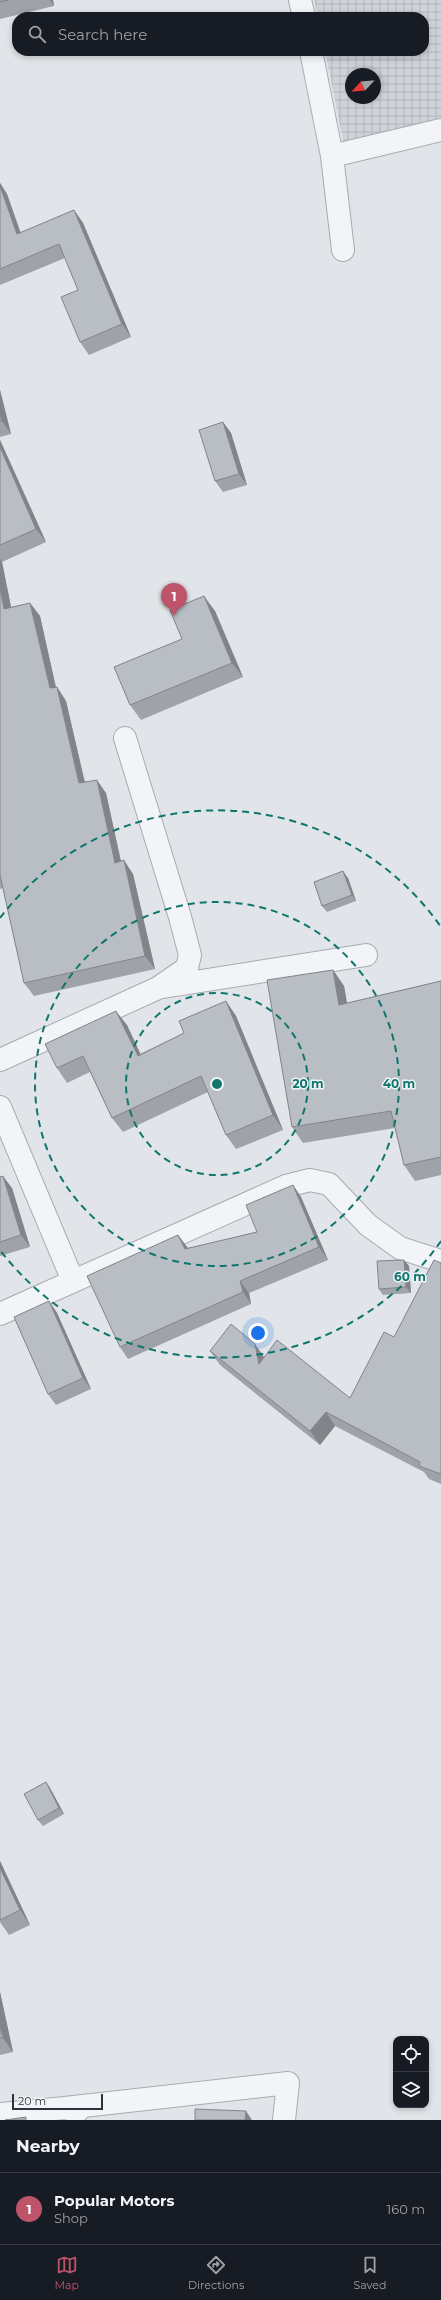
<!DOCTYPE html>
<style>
:root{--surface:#171b24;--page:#20242c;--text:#f1f3f6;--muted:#9ea1a6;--line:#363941;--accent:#be5469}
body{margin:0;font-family:Montserrat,sans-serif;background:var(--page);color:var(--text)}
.controls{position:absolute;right:12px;bottom:12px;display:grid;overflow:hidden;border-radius:8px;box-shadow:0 2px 6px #0003}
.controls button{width:36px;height:36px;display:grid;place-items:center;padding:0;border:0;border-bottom:1px solid var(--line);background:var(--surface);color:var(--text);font:20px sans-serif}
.compass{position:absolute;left:345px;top:68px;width:36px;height:36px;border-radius:50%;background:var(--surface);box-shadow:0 2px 6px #0003;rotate:244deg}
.scale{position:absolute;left:12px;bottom:10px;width:91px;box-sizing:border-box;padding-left:4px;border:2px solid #2b333d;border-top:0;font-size:11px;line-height:14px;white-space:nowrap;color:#2b333d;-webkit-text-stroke:3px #f0f3f6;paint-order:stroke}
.you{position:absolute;left:258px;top:1333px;width:14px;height:14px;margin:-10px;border:3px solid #fff;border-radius:50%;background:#1a73e8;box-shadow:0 0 0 6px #1a73e833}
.badge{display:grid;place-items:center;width:26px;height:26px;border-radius:50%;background:var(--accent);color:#fff;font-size:13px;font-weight:700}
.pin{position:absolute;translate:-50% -33px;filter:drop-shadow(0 1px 2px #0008)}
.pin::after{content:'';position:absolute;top:21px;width:14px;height:12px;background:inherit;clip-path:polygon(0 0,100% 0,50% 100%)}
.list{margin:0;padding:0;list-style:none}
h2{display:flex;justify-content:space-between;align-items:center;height:52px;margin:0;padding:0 16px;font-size:17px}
h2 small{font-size:13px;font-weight:400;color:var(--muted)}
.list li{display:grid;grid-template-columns:26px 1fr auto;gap:12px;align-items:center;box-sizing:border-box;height:72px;padding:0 16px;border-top:1px solid var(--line)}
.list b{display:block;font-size:15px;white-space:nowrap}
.list p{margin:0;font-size:13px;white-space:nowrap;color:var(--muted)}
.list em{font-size:13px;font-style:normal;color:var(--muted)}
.icon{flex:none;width:22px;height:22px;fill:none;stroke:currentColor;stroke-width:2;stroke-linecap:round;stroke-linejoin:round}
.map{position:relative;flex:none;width:441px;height:2120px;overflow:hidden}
.search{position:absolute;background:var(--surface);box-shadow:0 2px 6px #0003;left:12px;right:12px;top:12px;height:44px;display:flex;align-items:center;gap:10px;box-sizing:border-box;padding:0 14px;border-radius:16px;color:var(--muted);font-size:15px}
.sheet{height:124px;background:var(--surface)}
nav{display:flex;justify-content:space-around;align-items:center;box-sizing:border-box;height:56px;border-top:1px solid var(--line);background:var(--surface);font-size:11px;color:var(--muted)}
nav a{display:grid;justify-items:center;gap:2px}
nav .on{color:var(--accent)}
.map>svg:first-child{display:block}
.industrial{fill:url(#industrial-grid);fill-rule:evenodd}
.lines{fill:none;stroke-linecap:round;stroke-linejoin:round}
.minor-casing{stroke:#a7abb1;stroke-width:24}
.minor{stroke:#f3f4f7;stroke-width:22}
.wall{fill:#9fa3a9}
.shaded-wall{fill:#828489}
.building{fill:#b9bdc4;stroke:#828489}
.ring{fill:none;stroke:#0f766e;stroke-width:2;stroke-dasharray:7 5}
.centre{fill:#0f766e;stroke:#f0f3f6;stroke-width:2}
.ring-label{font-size:12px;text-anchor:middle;font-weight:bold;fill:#0f766e;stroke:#f0f3f6;stroke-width:3;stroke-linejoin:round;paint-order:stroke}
</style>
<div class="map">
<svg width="441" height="2120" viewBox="0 0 441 2120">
<defs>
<pattern id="industrial-grid" width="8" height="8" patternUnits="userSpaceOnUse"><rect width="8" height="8" fill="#cfd3d9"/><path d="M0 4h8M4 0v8" fill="none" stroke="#b2b6bb"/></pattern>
</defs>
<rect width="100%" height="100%" fill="#e1e4e8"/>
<path class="industrial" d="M 314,0 L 441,0 L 441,123 L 344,145 L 325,51 L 424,51 L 424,17 L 318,17 ZM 351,74 L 375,74 L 375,98 L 351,98 Z"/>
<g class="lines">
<g class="minor-casing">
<path id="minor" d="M 300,0 L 304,17
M 311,51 L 332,156 L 343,250
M 332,156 L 441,130
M 163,987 L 366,955
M 0,1060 L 158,988 L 187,968 L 190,955 L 180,917 L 125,738
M 0,1107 L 73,1281
M 0,1314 L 286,1186 L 310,1180 L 329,1184 L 368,1225 L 400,1248 L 441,1261
M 65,2108 L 288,2083 L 284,2120
M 0,2114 L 65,2108 L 78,2111"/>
</g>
<use href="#minor" class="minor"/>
</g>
<path class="wall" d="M 0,0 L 53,0 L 54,6 L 0,19 Z
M 0,183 L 7,194 L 21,233 L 74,210 L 83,223 L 131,337 L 89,355 L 80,342 L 78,290 L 65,258 L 0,285 Z
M 0,390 L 11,434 L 0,437 Z
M 223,422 L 231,433 L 247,485 L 223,492 L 215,481 Z
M 0,440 L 46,542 L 2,562 L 11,607 L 30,603 L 40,616 L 56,687 L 57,687 L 66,701 L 85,782 L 106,793 L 121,861 L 133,874 L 155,969 L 34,996 L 24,983 L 3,888 L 0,889 Z
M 215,611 L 243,677 L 141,720 L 130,705 L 182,639 Z
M 348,878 L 356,901 L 327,912 L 322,906 Z
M 333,970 L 344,986 L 347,1003 L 441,981 L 441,1175 L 415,1181 L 404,1165 L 395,1128 L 303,1143 L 292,1127 Z
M 226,1001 L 236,1016 L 283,1130 L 236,1149 L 226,1135 L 208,1092 L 123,1132 L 112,1118 L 90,1072 L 67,1083 L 57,1068 L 127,1025 L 140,1054 L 184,1033 Z
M 0,1177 L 12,1188 L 30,1247 L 0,1256 Z
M 293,1185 L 301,1197 L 328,1260 L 249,1293 L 251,1304 L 128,1359 L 120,1347 L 178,1235 L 188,1248 L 257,1232 Z
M 404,1260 L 409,1266 L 411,1293 L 383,1295 L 379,1289 Z
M 441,1263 L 441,1484 L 429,1479 L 424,1472 L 335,1426 L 320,1445 L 220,1365 L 210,1351 L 264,1357 L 350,1398 L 394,1337 Z
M 49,1301 L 57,1313 L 91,1389 L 56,1405 L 48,1394 Z
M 46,1782 L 50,1788 L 64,1814 L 43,1826 L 38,1820 Z
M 0,1861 L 30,1925 L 9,1935 L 0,1922 Z
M 0,1992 L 13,2052 L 0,2055 Z"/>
<path class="shaded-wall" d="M 50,0 L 53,0 L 54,6 Z
M 0,183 L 7,194 L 25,247 L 17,234 L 0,186 Z
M 74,210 L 83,223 L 131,337 L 122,324 Z
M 0,390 L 11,434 L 2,421 L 0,413 Z
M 223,422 L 231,433 L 247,485 L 239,474 Z
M 0,440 L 46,542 L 36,529 L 0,447 Z
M 0,559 L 2,562 L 14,622 L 4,609 L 0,587 Z
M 204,596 L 215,611 L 243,677 L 232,663 Z
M 30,603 L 40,616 L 59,702 L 50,688 Z
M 57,687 L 66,701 L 88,797 L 79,783 Z
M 97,780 L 106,793 L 124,876 L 115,863 Z
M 124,860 L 133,874 L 155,969 L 145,956 Z
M 343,871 L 348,878 L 356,901 L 352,895 Z
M 333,970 L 344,986 L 350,1021 L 339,1005 Z
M 226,1001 L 236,1016 L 283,1130 L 273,1115 Z
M 116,1011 L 127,1025 L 148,1070 L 138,1056 Z
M 3,1176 L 12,1188 L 30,1247 L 21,1235 Z
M 293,1185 L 301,1197 L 328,1260 L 319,1247 Z
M 178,1235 L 187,1247 L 193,1261 L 185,1249 Z
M 404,1260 L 409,1266 L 411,1293 L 406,1287 Z
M 240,1281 L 249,1293 L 251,1304 L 243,1292 Z
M 49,1301 L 57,1313 L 91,1389 L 83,1378 Z
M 255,1344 L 264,1357 L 259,1364 Z
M 326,1412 L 335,1426 L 320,1445 L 310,1431 Z
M 46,1782 L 50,1788 L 64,1814 L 59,1808 Z
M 0,1861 L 30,1925 L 20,1910 L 0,1868 Z
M 0,1992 L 13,2052 L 3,2038 L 0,2026 Z
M 246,2111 L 252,2120 L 245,2120 Z"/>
<path class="building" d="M 0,0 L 8,0 L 0,2 Z
M 0,186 L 17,234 L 74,210 L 122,324 L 80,342 L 61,297 L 78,290 L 59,244 L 0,269 Z
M 0,413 L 2,421 L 0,421 Z
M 223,422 L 239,474 L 215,481 L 199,430 Z
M 0,447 L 36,529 L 0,545 Z
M 0,587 L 4,609 L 30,603 L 50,688 L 57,687 L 79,783 L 97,780 L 115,863 L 124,860 L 145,956 L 24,983 L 0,875 Z
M 204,596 L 232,663 L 130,705 L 114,667 L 182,639 L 170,610 Z
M 343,871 L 352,895 L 322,906 L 314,882 Z
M 333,970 L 339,1005 L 441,981 L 441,1157 L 404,1165 L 391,1111 L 292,1127 L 267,980 Z
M 226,1001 L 273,1115 L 226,1135 L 201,1076 L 112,1118 L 83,1056 L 57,1068 L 45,1044 L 116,1011 L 138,1056 L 184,1033 L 179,1021 Z
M 3,1176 L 21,1235 L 0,1242 L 0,1177 Z
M 293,1185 L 319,1247 L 240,1281 L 243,1292 L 120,1347 L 87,1276 L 178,1235 L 185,1249 L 257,1232 L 246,1205 Z
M 404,1260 L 406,1287 L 379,1289 L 377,1261 Z
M 434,1260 L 441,1263 L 441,1474 L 419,1466 L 420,1462 L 326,1412 L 310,1431 L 210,1351 L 231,1324 L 255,1344 L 259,1364 L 277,1340 L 350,1398 L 384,1332 L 394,1337 Z
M 49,1301 L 83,1378 L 48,1394 L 14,1317 Z
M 46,1782 L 59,1808 L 38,1820 L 24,1794 Z
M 0,1868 L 20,1910 L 0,1920 Z
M 0,2026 L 3,2038 L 0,2038 Z
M 195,2109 L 246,2111 L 245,2120 L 195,2120 Z
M 26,2117 L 26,2120 L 5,2120 Z"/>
<g class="ring">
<circle cx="217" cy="1084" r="91"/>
<circle cx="217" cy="1084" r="182"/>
<path d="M441 1241A273 273 0 0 1 0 1250M0 918A273 273 0 0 1 441 927"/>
</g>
<circle cx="217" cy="1084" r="6" class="centre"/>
<g class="ring-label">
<text x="308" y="1088">20 m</text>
<text x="399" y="1088">40 m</text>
<text x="410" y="1281">60 m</text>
</g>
</svg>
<div class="controls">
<button><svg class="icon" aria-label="locate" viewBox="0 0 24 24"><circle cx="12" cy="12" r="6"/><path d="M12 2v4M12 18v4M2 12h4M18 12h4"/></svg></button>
<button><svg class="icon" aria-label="layers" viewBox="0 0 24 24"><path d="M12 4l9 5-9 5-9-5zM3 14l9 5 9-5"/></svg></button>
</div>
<svg class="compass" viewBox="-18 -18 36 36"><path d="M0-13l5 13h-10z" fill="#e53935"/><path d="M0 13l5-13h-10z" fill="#9ea1a6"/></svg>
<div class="scale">20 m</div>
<div class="you"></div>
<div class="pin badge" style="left:174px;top:616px">1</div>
<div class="search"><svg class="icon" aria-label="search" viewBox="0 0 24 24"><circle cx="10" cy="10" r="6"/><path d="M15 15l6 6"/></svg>Search here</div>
</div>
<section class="sheet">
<h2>Nearby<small></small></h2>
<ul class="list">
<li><span class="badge">1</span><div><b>Popular Motors</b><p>Shop</p></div><em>160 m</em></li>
</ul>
</section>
<nav>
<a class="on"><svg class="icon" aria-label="map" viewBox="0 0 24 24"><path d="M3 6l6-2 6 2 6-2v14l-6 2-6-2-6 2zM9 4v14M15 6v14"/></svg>Map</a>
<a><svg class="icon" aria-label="directions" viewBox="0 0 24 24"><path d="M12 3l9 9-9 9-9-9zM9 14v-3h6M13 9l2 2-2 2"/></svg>Directions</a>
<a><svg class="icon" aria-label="saved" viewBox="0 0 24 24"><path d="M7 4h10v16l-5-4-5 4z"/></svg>Saved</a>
</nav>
